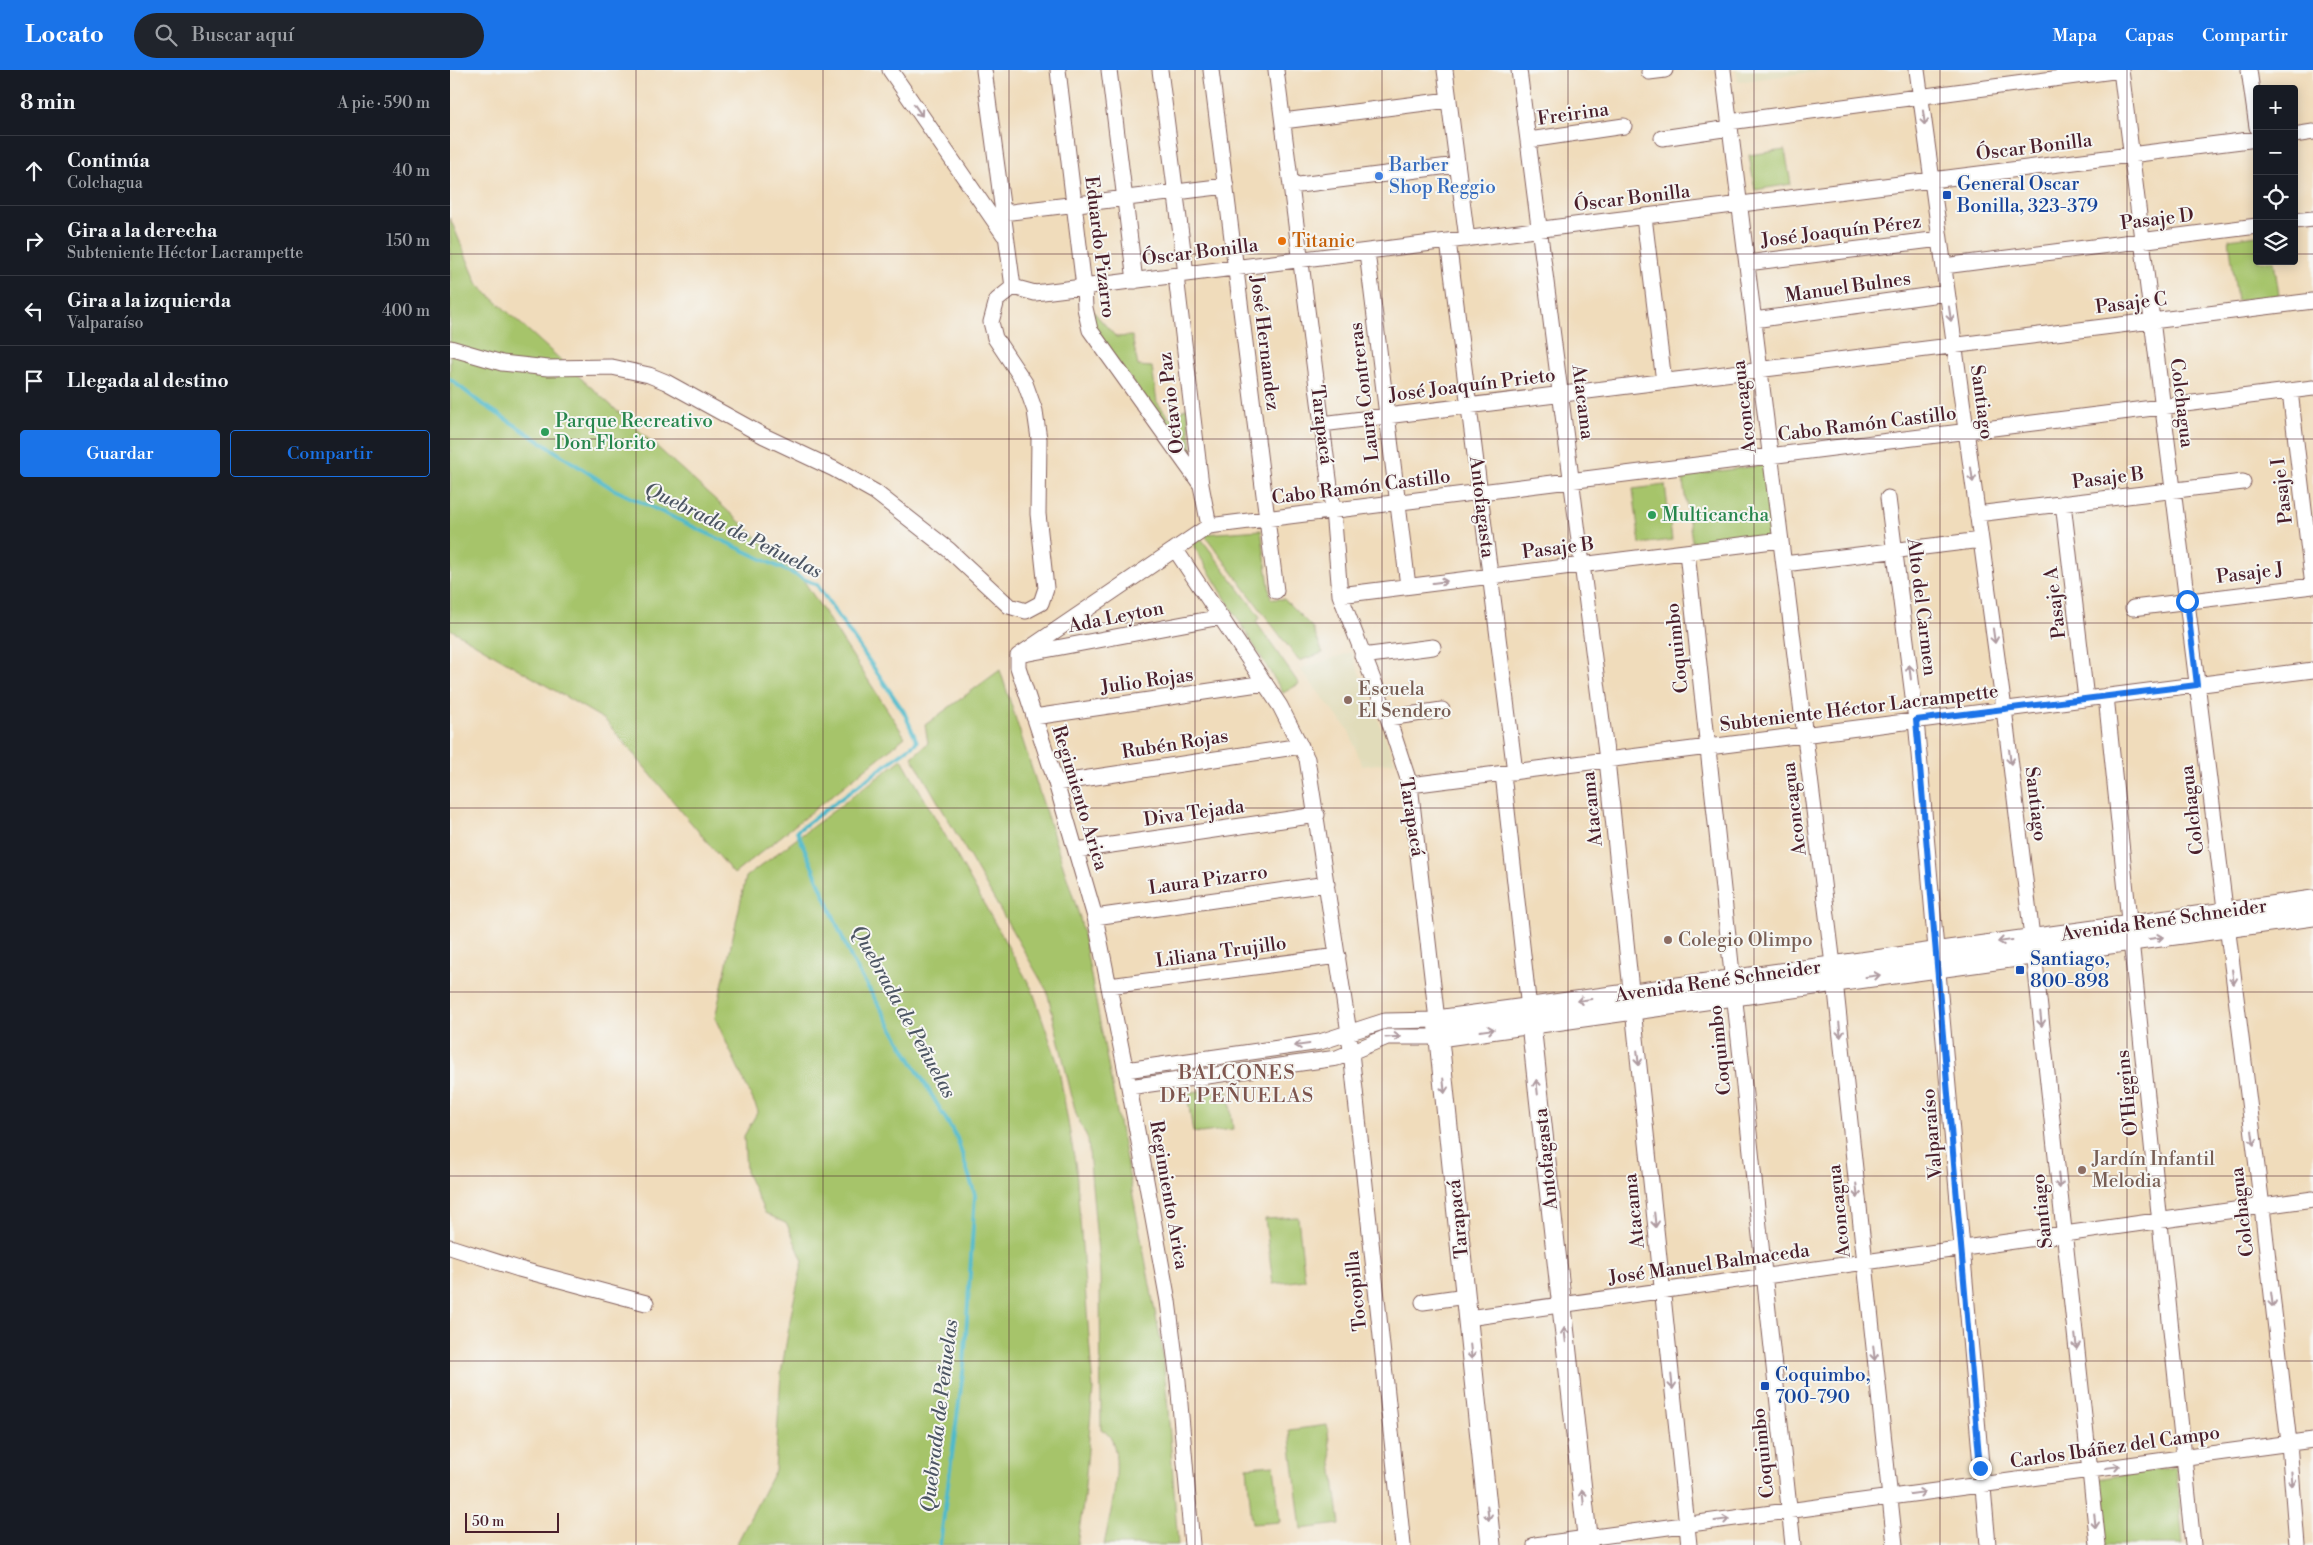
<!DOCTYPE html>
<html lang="es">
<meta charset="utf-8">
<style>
:root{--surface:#171b24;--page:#20242c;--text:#f1f3f6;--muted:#9ea1a6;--line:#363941;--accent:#1a73e8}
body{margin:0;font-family:"Libre Bodoni",serif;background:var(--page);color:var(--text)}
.controls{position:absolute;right:15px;top:15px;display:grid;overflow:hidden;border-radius:5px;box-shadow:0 2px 12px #0003}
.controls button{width:45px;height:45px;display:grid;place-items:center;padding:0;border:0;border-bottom:1px solid var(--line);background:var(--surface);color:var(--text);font:25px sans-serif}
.scale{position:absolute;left:15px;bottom:12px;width:94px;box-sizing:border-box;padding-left:5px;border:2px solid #4a1f2b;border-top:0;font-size:14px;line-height:18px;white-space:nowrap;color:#4a1f2b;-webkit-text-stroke:4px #f6f6f2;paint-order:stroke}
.stop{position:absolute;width:15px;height:15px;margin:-11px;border:4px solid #1a73e8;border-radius:50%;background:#fff}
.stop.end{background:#1a73e8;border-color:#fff;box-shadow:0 1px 5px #0008}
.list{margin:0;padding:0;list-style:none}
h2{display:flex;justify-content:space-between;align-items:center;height:65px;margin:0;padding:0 20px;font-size:21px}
h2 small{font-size:16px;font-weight:400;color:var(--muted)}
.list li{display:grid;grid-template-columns:32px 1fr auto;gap:15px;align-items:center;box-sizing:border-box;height:70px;padding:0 20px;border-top:1px solid var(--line)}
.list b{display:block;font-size:19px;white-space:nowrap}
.list p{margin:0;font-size:16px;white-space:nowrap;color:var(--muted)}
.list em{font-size:16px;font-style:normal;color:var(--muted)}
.actions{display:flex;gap:10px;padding:15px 20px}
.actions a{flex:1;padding:11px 0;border:1px solid var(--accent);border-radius:5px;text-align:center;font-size:18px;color:var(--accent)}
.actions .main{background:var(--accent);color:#fff}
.icon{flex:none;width:28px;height:28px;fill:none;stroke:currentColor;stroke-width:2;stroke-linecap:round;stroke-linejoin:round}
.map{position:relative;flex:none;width:1863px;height:1475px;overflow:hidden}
header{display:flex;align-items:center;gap:30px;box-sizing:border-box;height:70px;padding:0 25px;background:var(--accent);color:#fff}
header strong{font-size:24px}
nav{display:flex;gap:28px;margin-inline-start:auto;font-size:18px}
.search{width:350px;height:45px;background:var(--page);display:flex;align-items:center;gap:12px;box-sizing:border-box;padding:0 18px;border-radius:28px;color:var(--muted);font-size:19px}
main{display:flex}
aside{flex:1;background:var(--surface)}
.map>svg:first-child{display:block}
.built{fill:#e1dcba}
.green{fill:#a6c46b;stroke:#78724b}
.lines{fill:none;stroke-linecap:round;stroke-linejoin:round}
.stream{stroke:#4fbaca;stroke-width:4}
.minor-casing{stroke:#84615d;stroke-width:17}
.major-casing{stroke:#84615d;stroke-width:21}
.minor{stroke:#fff;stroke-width:15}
.major{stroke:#fff;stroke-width:19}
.oneway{stroke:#ae9aa0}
.route{stroke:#1a73e8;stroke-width:6}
.grid{fill:none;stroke:#4a1f2b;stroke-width:1;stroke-opacity:0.55}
.shop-dot{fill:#3f7fe0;stroke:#f6f6f2;stroke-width:2}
.transit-dot{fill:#1a4fb4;stroke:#f6f6f2;stroke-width:2}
.food-dot{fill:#e8710a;stroke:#f6f6f2;stroke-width:2}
.leisure-dot{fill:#2e9e5b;stroke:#f6f6f2;stroke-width:2}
.education-dot{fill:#8d6e63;stroke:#f6f6f2;stroke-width:2}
.labels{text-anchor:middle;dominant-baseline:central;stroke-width:4;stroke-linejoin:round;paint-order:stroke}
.street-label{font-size:19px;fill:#4a1f2b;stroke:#f6f6f2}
.shop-label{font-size:19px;fill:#366cbe;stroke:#f6f6f2;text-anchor:start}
.transit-label{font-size:19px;fill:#164399;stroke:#f6f6f2;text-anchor:start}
.food-label{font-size:19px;fill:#c56008;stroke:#f6f6f2;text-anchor:start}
.leisure-label{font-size:19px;fill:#27864d;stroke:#f6f6f2;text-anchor:start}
.education-label{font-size:19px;fill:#785e54;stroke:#f6f6f2;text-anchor:start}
.water-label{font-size:20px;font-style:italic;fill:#4c5563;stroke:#f6f6f2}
.neighbourhood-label{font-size:20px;letter-spacing:1px;fill:#7e554e;stroke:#f6f6f2}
</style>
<header>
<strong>Locato</strong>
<div class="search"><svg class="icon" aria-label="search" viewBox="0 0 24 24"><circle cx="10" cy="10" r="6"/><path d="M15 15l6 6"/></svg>Buscar aquí</div>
<nav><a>Mapa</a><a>Capas</a><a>Compartir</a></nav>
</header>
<main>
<aside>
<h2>8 min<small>A pie · 590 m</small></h2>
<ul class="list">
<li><svg class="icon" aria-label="ahead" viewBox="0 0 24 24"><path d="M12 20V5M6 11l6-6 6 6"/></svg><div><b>Continúa</b><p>Colchagua</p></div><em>40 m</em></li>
<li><svg class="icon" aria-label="right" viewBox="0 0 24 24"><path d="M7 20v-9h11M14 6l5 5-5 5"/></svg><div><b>Gira a la derecha</b><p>Subteniente Héctor Lacrampette</p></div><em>150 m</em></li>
<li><svg class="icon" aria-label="left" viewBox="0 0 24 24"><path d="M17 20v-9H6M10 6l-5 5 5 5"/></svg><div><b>Gira a la izquierda</b><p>Valparaíso</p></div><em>400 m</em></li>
<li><svg class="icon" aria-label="arrive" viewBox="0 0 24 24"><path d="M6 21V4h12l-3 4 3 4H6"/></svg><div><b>Llegada al destino</b></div></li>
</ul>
<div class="actions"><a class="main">Guardar</a><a>Compartir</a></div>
</aside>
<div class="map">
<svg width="1863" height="1475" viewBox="0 0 1863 1475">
<rect width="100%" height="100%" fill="#f6f6f2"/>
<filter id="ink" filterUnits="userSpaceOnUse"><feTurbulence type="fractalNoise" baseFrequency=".02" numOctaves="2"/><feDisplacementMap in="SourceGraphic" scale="10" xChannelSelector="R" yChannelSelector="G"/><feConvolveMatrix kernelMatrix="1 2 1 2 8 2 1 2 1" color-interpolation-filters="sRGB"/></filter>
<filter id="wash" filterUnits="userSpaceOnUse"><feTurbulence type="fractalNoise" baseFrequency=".0096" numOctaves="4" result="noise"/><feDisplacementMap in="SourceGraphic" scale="20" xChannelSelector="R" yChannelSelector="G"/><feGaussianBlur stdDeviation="1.12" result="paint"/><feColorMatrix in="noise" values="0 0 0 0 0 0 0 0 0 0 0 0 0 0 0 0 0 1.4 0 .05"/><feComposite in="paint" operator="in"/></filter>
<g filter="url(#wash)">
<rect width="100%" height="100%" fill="#f0dcbb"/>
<path class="built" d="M 1286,0 L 1375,0 L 1288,12 Z
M 901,582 L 945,692 L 912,696 L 899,661 L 850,599 Z"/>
<path class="green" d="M 1335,80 L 1341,114 L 1305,120 L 1299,85 Z
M 0,148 L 28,215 L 352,508 L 455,667 L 284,804 L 155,650 L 0,559 Z
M 1807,165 L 1807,191 L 1824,191 L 1829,225 L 1787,231 L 1779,169 Z
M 640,238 L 666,267 L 682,266 L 688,296 L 702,297 L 707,332 L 720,349 L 737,337 L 744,396 L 643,258 Z
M 1314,395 L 1321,467 L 1243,477 L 1232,406 Z
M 1215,415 L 1222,470 L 1190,474 L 1183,419 Z
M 811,460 L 821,529 L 834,529 L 862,557 L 873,583 L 849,591 L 754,464 Z
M 750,467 L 810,547 L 806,552 L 849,614 L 833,623 L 743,475 Z
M 550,600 L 630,848 L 712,1278 L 718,1339 L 728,1475 L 654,1475 C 659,1449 675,1391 660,1367 C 658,1364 654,1361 651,1359 L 650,1206 L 638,1070 L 626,1044 L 597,921 L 462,687 L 478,673 L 475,655 Z
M 452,689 L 582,919 L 608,994 L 626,1098 L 643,1319 L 634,1428 L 627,1475 L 286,1475 L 325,1400 L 331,1303 L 343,1234 L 353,1191 L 337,1154 L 315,1143 L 296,1102 L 294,1066 L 308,1041 L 265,948 L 296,807 Z
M 778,1016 L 783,1059 L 751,1063 L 743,1062 L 737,1023 Z
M 848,1147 L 855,1210 L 823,1214 L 815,1149 Z
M 877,1355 L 890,1454 L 851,1459 L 839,1360 Z
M 824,1395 L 830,1452 L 802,1454 L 797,1397 Z
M 1726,1397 L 1733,1475 L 1652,1475 L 1646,1409 Z"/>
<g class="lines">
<path class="stream" d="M 0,309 L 28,331 L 163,419 L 367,515 L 454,642 L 467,672 L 347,761 L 402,890 L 507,1068 L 525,1125 L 514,1295 L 490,1475"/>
</g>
</g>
<g filter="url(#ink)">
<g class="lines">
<g class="minor-casing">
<path id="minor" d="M 440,0 L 554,165
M 534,0 L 563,217
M 608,0 L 634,217 L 635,238 L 640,260 L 751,415
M 659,0 L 685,211
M 710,0 L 736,204
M 761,0 L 826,521
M 995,0 L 1017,169
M 1069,0 L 1157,690 L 1239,1475
M 1273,0 L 1385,911 L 1445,1475
M 1467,0 L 1554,639 L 1584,883 L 1648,1475
M 1671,0 L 1812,1137 L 1839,1373 L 1847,1475
M 1799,0 L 1807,57
M 1199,2 L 1215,0
M 833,51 L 999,30
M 1279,52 L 1671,0
M 1844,65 L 1863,62
M 1212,68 L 1280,58
M 1079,70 L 1174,56
M 841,116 L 1007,95
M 553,143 L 776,116
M 1194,147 L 1214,312
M 1844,151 L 1863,149
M 998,171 L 1065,702
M 917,182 L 958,516
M 1297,193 L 1490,169
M 1494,196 L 1807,156
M 726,206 L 751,415 L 759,456
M 563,217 L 585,223 L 1807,69
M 1304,250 L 1497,223
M 0,278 L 52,293 L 98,298 L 162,297 L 199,305 L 216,312 L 314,366 L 384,399 L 425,422 L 499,480 L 559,536 L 576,541 L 591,533 L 596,518 L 588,444 L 589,369 L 585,341 L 575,313 L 545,268 L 541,252 L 547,230 L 563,217
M 1840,321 L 1863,516
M 872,354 L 1863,231
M 1438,428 L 1466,650 L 1538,1475
M 1613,433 L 1636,629
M 1527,444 L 1793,412
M 725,479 L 830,636 L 857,689 L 899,963 L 953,1475
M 1237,482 L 1343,1475
M 1334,494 L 1531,470
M 890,525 L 1331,470
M 1683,538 L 1863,516
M 574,584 L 771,547
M 568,586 L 759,456 L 1863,318
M 568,586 L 568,597 L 606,713 L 645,847 L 679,1017 L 718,1231 L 728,1311 L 742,1475
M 912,586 L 983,577
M 1656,626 L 1743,1475
M 584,647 L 815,613
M 938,648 L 992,640
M 1053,704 L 1080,948
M 606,713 L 851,676
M 960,715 L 1863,600
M 627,780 L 867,745
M 645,847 L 877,814
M 659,916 L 888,886
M 676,1000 L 870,972 L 935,951 L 987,950 L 960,715 L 938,648 L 890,525 L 883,440 L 826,0
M 679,1017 L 887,988 L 937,967 L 989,967
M 0,1177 L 69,1199 L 196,1233
M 973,1232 L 1016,1226
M 1018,1248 L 1863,1129
M 1085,1475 L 1863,1370"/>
</g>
<g class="major-casing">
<path id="major" d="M 1081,954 L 1138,1475
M 989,967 L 1863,846
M 1041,1475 L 987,950 L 1863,830"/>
</g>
<use href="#minor" class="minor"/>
<use href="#major" class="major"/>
</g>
<defs><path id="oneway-shaft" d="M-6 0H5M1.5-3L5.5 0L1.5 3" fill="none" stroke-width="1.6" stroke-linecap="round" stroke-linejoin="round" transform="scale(1.25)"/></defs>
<g class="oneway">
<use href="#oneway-shaft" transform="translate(468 40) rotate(55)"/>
<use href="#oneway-shaft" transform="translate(1474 48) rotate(82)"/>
<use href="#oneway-shaft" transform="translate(1500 244) rotate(82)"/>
<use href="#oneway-shaft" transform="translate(1522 405) rotate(82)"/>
<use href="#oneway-shaft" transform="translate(990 512) rotate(-7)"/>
<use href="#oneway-shaft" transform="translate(1544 566) rotate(82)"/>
<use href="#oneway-shaft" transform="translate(1460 602) rotate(-97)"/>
<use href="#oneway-shaft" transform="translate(1560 687) rotate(83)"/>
<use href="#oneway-shaft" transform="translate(1706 868) rotate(-7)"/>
<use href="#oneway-shaft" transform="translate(1555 871) rotate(172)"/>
<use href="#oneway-shaft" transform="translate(1423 906) rotate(-8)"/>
<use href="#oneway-shaft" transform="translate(1783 907) rotate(83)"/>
<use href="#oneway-shaft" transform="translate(1134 930) rotate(172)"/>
<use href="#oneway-shaft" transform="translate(1591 949) rotate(84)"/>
<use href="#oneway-shaft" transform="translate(1037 960) rotate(-8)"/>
<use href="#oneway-shaft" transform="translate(1390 960) rotate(84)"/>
<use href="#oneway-shaft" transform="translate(943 967) rotate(-3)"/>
<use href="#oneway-shaft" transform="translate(852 975) rotate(172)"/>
<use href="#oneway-shaft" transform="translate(1188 988) rotate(84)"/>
<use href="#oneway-shaft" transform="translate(994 1016) rotate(84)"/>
<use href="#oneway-shaft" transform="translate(1087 1017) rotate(-96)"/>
<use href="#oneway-shaft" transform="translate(1803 1068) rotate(83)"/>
<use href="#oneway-shaft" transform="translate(1609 1111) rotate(84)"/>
<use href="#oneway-shaft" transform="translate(1407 1121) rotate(84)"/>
<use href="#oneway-shaft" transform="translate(1205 1150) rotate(84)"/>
<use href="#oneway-shaft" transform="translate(1822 1230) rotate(83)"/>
<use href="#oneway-shaft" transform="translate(1115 1265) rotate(-96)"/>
<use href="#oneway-shaft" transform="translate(1626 1272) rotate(84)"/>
<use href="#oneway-shaft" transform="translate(1021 1282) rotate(84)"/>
<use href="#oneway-shaft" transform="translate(1424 1283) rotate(84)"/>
<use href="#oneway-shaft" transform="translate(1222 1312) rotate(84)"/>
<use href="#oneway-shaft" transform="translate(1663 1397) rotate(-8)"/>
<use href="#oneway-shaft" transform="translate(1842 1409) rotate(85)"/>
<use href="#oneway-shaft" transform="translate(1468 1423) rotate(-8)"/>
<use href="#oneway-shaft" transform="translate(1133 1427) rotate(-96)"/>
<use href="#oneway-shaft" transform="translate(1038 1443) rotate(84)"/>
<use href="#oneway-shaft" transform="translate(1272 1450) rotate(-8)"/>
<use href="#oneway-shaft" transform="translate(1645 1451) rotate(84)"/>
</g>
</g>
<g class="lines" filter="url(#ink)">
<path class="route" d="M 1530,1398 L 1466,650 L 1747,615 L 1737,531"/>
</g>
<path class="grid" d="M 186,0 L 186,1475M 373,0 L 373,1475M 559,0 L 559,1475M 745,0 L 745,1475M 932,0 L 932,1475M 1118,0 L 1118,1475M 1304,0 L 1304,1475M 1490,0 L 1490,1475M 1677,0 L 1677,1475M 0,184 L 1807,184M 1844,184 L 1863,184M 0,369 L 1863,369M 0,553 L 1863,553M 0,738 L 1863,738M 0,922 L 1863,922M 0,1106 L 1863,1106M 0,1291 L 1863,1291"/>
<circle class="shop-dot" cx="929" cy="106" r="5"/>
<g class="transit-dot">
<rect x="1492" y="120" width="10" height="10" rx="2.5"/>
<rect x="1565" y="895" width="10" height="10" rx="2.5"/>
<rect x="1310" y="1311" width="10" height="10" rx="2.5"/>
</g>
<circle class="food-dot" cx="832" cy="171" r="5"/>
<g class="leisure-dot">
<circle cx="95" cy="362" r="5"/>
<circle cx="1202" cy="445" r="5"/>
</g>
<g class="education-dot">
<circle cx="898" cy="630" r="5"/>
<circle cx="1218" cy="870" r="5"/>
<circle cx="1632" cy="1100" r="5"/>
</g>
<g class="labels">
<g class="street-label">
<text transform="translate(1123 44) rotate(-8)">Freirina</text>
<text transform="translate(1584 77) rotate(-7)">Óscar Bonilla</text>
<text transform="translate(1182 128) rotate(-7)">Óscar Bonilla</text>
<text transform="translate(1707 149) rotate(-7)">Pasaje D</text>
<text transform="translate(1391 161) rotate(-7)">José Joaquín Pérez</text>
<text transform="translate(650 177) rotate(83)">Eduardo Pizarro</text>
<text transform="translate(750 182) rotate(-7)">Óscar Bonilla</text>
<text transform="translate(1398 217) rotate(-8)">Manuel Bulnes</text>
<text transform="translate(1681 233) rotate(-7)">Pasaje C</text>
<text transform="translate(815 273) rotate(83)">José Hernandez</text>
<text transform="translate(1022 315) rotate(-7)">José Joaquín Prieto</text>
<text transform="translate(914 322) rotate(-97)">Laura Contreras</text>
<text transform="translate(1133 332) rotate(83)">Atacama</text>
<text transform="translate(1532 332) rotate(82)">Santiago</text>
<text transform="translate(721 333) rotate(-97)">Octavio Paz</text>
<text transform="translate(1732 333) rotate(83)">Colchagua</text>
<text transform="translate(1294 337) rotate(-97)">Aconcagua</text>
<text transform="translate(1417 354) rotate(-7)">Cabo Ramón Castillo</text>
<text transform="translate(872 355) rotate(83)">Tarapacá</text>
<text transform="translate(1658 408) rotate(-7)">Pasaje B</text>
<text transform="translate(911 417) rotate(-7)">Cabo Ramón Castillo</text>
<text transform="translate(1832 421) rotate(-97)">Pasaje I</text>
<text transform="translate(1032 437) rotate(83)">Antofagasta</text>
<text transform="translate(1108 478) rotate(-7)">Pasaje B</text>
<text transform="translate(1800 503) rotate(-7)">Pasaje J</text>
<text transform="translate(1605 533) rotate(-97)">Pasaje A</text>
<text transform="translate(1472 537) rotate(83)">Alto del Carmen</text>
<text transform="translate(666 547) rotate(-11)">Ada Leyton</text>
<text transform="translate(1227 578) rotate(-96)">Coquimbo</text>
<text transform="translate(697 611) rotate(-8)">Julio Rojas</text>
<text transform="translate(1409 638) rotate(-7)">Subteniente Héctor Lacrampette</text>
<text transform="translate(725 674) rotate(-9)">Rubén Rojas</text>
<text transform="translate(630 728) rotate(73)">Regimiento Arica</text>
<text transform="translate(1586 734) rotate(83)">Santiago</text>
<text transform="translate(1142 739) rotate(-96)">Atacama</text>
<text transform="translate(1344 739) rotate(-97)">Aconcagua</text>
<text transform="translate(1742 740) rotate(-97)">Colchagua</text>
<text transform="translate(744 743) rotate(-8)">Diva Tejada</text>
<text transform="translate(962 747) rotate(81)">Tarapacá</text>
<text transform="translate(758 810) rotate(-8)">Laura Pizarro</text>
<text transform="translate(1714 850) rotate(-8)">Avenida René Schneider</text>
<text transform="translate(771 882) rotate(-8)">Liliana Trujillo</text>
<text transform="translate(1268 911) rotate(-8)">Avenida René Schneider</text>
<text transform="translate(1270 980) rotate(-96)">Coquimbo</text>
<text transform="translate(1677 1023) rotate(-96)">O'Higgins</text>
<text transform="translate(1482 1064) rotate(-95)">Valparaíso</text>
<text transform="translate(1096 1089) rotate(-96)">Antofagasta</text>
<text transform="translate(719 1125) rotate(80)">Regimiento Arica</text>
<text transform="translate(1184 1141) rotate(-96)">Atacama</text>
<text transform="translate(1389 1141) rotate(-96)">Aconcagua</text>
<text transform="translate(1592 1141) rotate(-96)">Santiago</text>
<text transform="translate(1792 1142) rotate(-97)">Colchagua</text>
<text transform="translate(1008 1149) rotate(-96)">Tarapacá</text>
<text transform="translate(1259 1194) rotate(-8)">José Manuel Balmaceda</text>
<text transform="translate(906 1221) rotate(-96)">Tocopilla</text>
<text transform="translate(1665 1377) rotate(-8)">Carlos Ibáñez del Campo</text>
<text transform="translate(1313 1383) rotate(-96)">Coquimbo</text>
</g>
<g class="shop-label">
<text x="939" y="95">Barber<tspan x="939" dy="22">Shop Reggio</tspan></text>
</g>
<g class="transit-label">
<text x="1507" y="114">General Oscar<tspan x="1507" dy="22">Bonilla, 323-379</tspan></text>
<text x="1580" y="889">Santiago,<tspan x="1580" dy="22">800-898</tspan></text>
<text x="1325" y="1305">Coquimbo,<tspan x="1325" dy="22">700-790</tspan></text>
</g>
<g class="food-label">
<text x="842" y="171">Titanic</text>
</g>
<g class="leisure-label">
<text x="105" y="351">Parque Recreativo<tspan x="105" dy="22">Don Florito</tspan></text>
<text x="1212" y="445">Multicancha</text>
</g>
<g class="education-label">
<text x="908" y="619">Escuela<tspan x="908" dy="22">El Sendero</tspan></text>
<text x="1228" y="870">Colegio Olimpo</text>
<text x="1642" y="1089">Jardín Infantil<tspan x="1642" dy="22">Melodia</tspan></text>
</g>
<g class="water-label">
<text transform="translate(283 461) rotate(26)">Quebrada de Peñuelas</text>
<text transform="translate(453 942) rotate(61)">Quebrada de Peñuelas</text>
<text transform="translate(490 1346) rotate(-83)">Quebrada de Peñuelas</text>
</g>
<g class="neighbourhood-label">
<text x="787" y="1003">BALCONES<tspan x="787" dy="23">DE PEÑUELAS</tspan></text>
</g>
</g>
</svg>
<div class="controls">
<button>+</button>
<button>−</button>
<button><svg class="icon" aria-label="locate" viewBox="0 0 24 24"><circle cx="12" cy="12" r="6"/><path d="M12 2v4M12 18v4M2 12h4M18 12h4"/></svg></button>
<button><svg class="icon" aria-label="layers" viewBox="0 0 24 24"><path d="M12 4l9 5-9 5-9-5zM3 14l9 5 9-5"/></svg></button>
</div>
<div class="scale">50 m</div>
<div class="stop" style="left:1737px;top:531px"></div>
<div class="stop end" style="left:1530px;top:1398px"></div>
</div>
</main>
